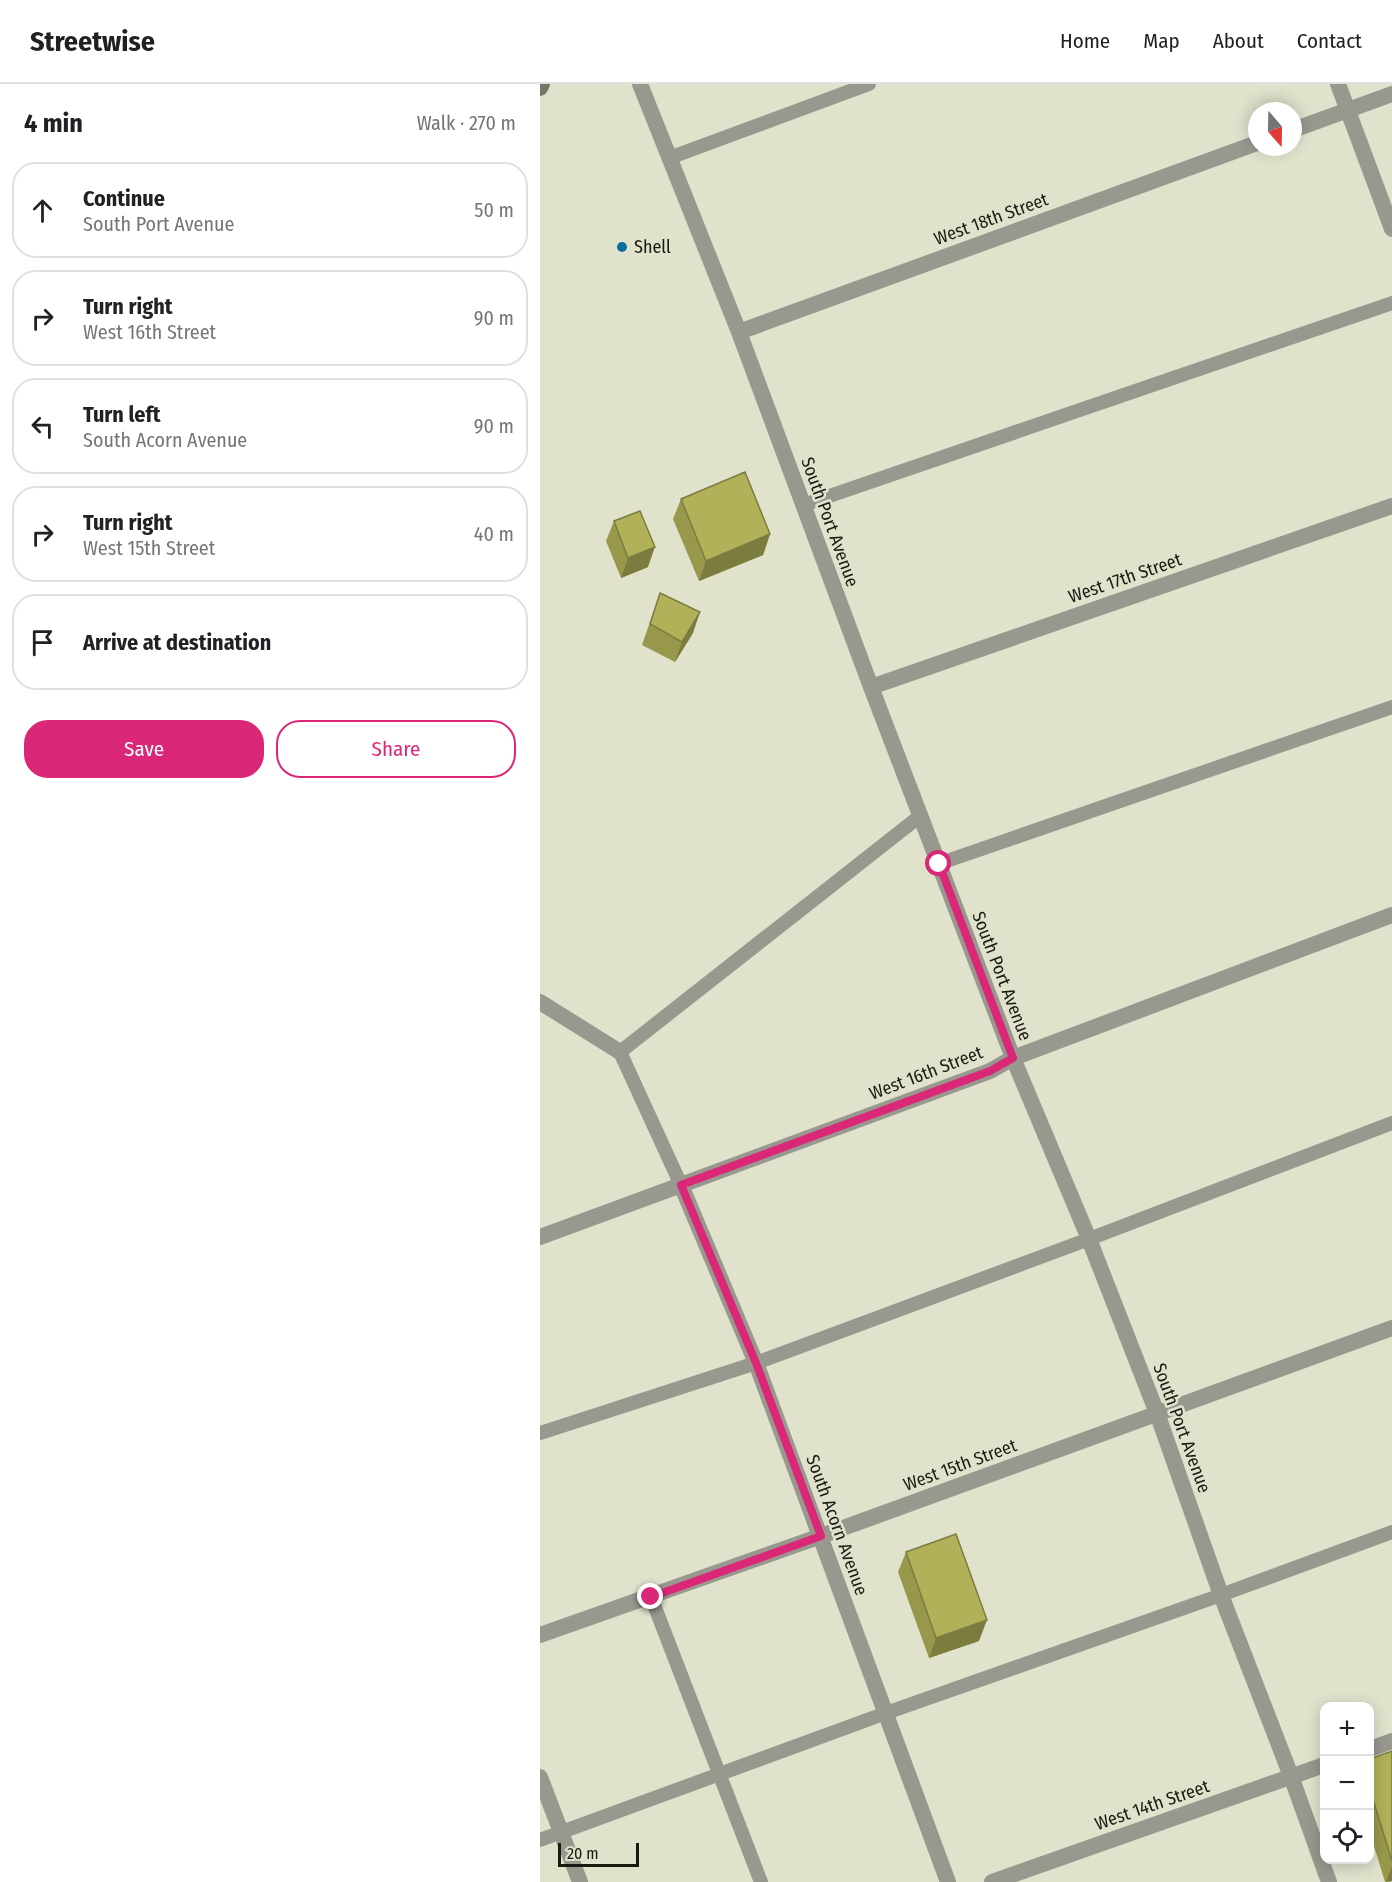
<!DOCTYPE html>
<meta charset="utf-8">
<style>
:root{--surface:#fff;--page:#f6f6f6;--text:#202124;--muted:#757577;--line:#e0e0e0;--accent:#db2777}
body{margin:0;font-family:"Fira Sans Condensed",sans-serif;background:var(--page);color:var(--text)}
.controls{position:absolute;right:18px;bottom:18px;display:grid;overflow:hidden;border-radius:12px;box-shadow:0 3px 15px #0003}
.controls button{width:54px;height:54px;display:grid;place-items:center;padding:0;border:0;border-bottom:2px solid var(--line);background:var(--surface);color:var(--text);font:30px sans-serif}
.compass{position:absolute;left:708px;top:18px;width:54px;height:54px;border-radius:50%;background:var(--surface);box-shadow:0 3px 15px #0003;rotate:160deg}
.scale{position:absolute;left:18px;bottom:15px;width:81px;box-sizing:border-box;padding-left:6px;border:3px solid #1a1a12;border-top:0;font-size:16px;line-height:21px;white-space:nowrap;color:#1a1a12;-webkit-text-stroke:4px #e1e2cc;paint-order:stroke}
.stop{position:absolute;width:18px;height:18px;margin:-14px;border:4px solid #db2777;border-radius:50%;background:#fff}
.stop.end{background:#db2777;border-color:#fff;box-shadow:0 2px 6px #0008}
.list{margin:0;padding:0;list-style:none}
h2{display:flex;justify-content:space-between;align-items:center;height:78px;margin:0;padding:0 24px;font-size:26px}
h2 small{font-size:20px;font-weight:400;color:var(--muted)}
.list li{display:grid;grid-template-columns:39px 1fr auto;gap:18px;align-items:center;box-sizing:border-box;height:96px;margin:0 12px 12px;padding:0 12px;border:2px solid var(--line);border-radius:24px}
.list b{display:block;font-size:22px;white-space:nowrap}
.list p{margin:0;font-size:20px;white-space:nowrap;color:var(--muted)}
.list em{font-size:20px;font-style:normal;color:var(--muted)}
.actions{display:flex;gap:12px;padding:18px 24px}
.actions a{flex:1;padding:14px 0;border:2px solid var(--accent);border-radius:24px;text-align:center;font-size:21px;color:var(--accent)}
.actions .main{background:var(--accent);color:#fff}
.icon{flex:none;width:33px;height:33px;fill:none;stroke:currentColor;stroke-width:2;stroke-linecap:round;stroke-linejoin:round}
.map{position:relative;flex:none;width:852px;height:1798px;overflow:hidden}
header{display:flex;align-items:center;gap:36px;box-sizing:border-box;height:84px;padding:0 30px;background:var(--surface);border-bottom:2px solid var(--line)}
header strong{font-size:28px}
nav{display:flex;gap:33px;margin-inline-start:auto;font-size:21px}
main{display:flex}
aside{flex:1;background:var(--surface)}
.map>svg:first-child{display:block}
.lines{fill:none;stroke-linecap:round;stroke-linejoin:round}
.service{stroke:#98988f;stroke-width:14}
.minor{stroke:#98988f;stroke-width:16}
.secondary{stroke:#757668;stroke-width:16}
.wall{fill:#98984d}
.shaded-wall{fill:#7c7c3f}
.building{fill:#b1b15a;stroke:#7c7c3f;stroke-width:1.5}
.route{stroke:#db2777;stroke-width:8}
.poi-dot{fill:#0a6f9c;stroke:#e1e2cc;stroke-width:2}
.labels{text-anchor:middle;dominant-baseline:central;stroke-width:5;stroke-linejoin:round;paint-order:stroke}
.street-label{font-size:18px;fill:#1a1a12;stroke:#e1e2cc}
.poi-label{font-size:18px;fill:#1a1a12;stroke:#e1e2cc;text-anchor:start}
</style>
<header>
<strong>Streetwise</strong>
<nav><a>Home</a><a>Map</a><a>About</a><a>Contact</a></nav>
</header>
<main>
<aside>
<h2>4 min<small>Walk · 270 m</small></h2>
<ul class="list">
<li><svg class="icon" aria-label="ahead" viewBox="0 0 24 24"><path d="M12 20V5M6 11l6-6 6 6"/></svg><div><b>Continue</b><p>South Port Avenue</p></div><em>50 m</em></li>
<li><svg class="icon" aria-label="right" viewBox="0 0 24 24"><path d="M7 20v-9h11M14 6l5 5-5 5"/></svg><div><b>Turn right</b><p>West 16th Street</p></div><em>90 m</em></li>
<li><svg class="icon" aria-label="left" viewBox="0 0 24 24"><path d="M17 20v-9H6M10 6l-5 5 5 5"/></svg><div><b>Turn left</b><p>South Acorn Avenue</p></div><em>90 m</em></li>
<li><svg class="icon" aria-label="right" viewBox="0 0 24 24"><path d="M7 20v-9h11M14 6l5 5-5 5"/></svg><div><b>Turn right</b><p>West 15th Street</p></div><em>40 m</em></li>
<li><svg class="icon" aria-label="arrive" viewBox="0 0 24 24"><path d="M6 21V4h12l-3 4 3 4H6"/></svg><div><b>Arrive at destination</b></div></li>
</ul>
<div class="actions"><a class="main">Save</a><a>Share</a></div>
</aside>
<div class="map">
<svg width="852" height="1798" viewBox="0 0 852 1798">
<rect width="100%" height="100%" fill="#e1e2cc"/>
<g class="lines">
<path class="service" d="M 129,74 L 329,0
M 263,421 L 852,219
M 398,780 L 852,623
M 141,1101 L 80,968 L 380,732
M 0,1349 L 216,1279 L 549,1155 L 852,1039
M 111,1513 L 221,1798
M 0,1756 L 346,1629 L 681,1511 L 852,1448"/>
<path class="minor" d="M 100,0 L 199,248 L 331,603 L 473,974 L 549,1155 L 617,1329 L 681,1511 L 751,1692 L 789,1798
M 798,0 L 852,145
M 753,46 L 852,10
M 199,248 L 717,59
M 331,603 L 852,422
M 0,918 L 80,968
M 141,1101 L 216,1279 L 408,1798
M 0,1153 L 450,987 L 473,974 L 852,831
M 0,1551 L 281,1452 L 852,1244
M 830,1665 L 852,1657
M 0,1693 L 40,1798
M 452,1798 L 784,1681"/>
<path class="secondary" d="M 0,4 L 2,0"/>
</g>
<path class="wall" d="M 141,415 L 230,450 L 223,471 L 159,497 L 133,435 Z
M 74,437 L 108,483 L 81,494 L 66,457 Z
M 120,509 L 153,549 L 135,578 L 102,561 Z
M 366,1468 L 439,1557 L 389,1574 L 358,1488 Z
M 852,1667 L 852,1797 L 845,1798 L 830,1749 L 830,1675 Z"/>
<path class="shaded-wall" d="M 230,450 L 223,471 L 159,497 L 166,477 Z
M 115,463 L 108,483 L 81,494 L 88,474 Z
M 160,528 L 153,549 L 135,578 L 142,558 Z
M 447,1536 L 439,1557 L 389,1574 L 396,1554 Z
M 852,1782 L 852,1797 L 846,1798 Z"/>
<path class="building" d="M 205,388 L 230,450 L 166,477 L 141,415 Z
M 100,427 L 115,463 L 88,474 L 74,437 Z
M 120,509 L 160,528 L 142,558 L 110,540 Z
M 416,1450 L 447,1536 L 396,1554 L 366,1468 Z
M 852,1667 L 852,1777 L 830,1706 L 830,1675 Z"/>
<g class="lines">
<path class="route" d="M 111,1513 L 281,1452 L 216,1279 L 141,1101 L 450,987 L 473,974 L 399,780"/>
</g>
<circle class="poi-dot" cx="82" cy="163" r="6"/>
<g class="labels">
<g class="street-label">
<text transform="translate(451 135) rotate(-20)">West 18th Street</text>
<text transform="translate(290 438) rotate(70)">South Port Avenue</text>
<text transform="translate(585 494) rotate(-19)">West 17th Street</text>
<text transform="translate(462 892) rotate(69)">South Port Avenue</text>
<text transform="translate(386 989) rotate(-21)">West 16th Street</text>
<text transform="translate(642 1344) rotate(70)">South Port Avenue</text>
<text transform="translate(420 1381) rotate(-20)">West 15th Street</text>
<text transform="translate(297 1441) rotate(70)">South Acorn Avenue</text>
<text transform="translate(612 1721) rotate(-19)">West 14th Street</text>
</g>
<g class="poi-label">
<text x="94" y="163">Shell</text>
</g>
</g>
</svg>
<div class="controls">
<button>+</button>
<button>−</button>
<button><svg class="icon" aria-label="locate" viewBox="0 0 24 24"><circle cx="12" cy="12" r="6"/><path d="M12 2v4M12 18v4M2 12h4M18 12h4"/></svg></button>
</div>
<svg class="compass" viewBox="-18 -18 36 36"><path d="M0-13l5 13h-10z" fill="#e53935"/><path d="M0 13l5-13h-10z" fill="#757577"/></svg>
<div class="scale">20 m</div>
<div class="stop" style="left:399px;top:780px"></div>
<div class="stop end" style="left:111px;top:1513px"></div>
</div>
</main>
